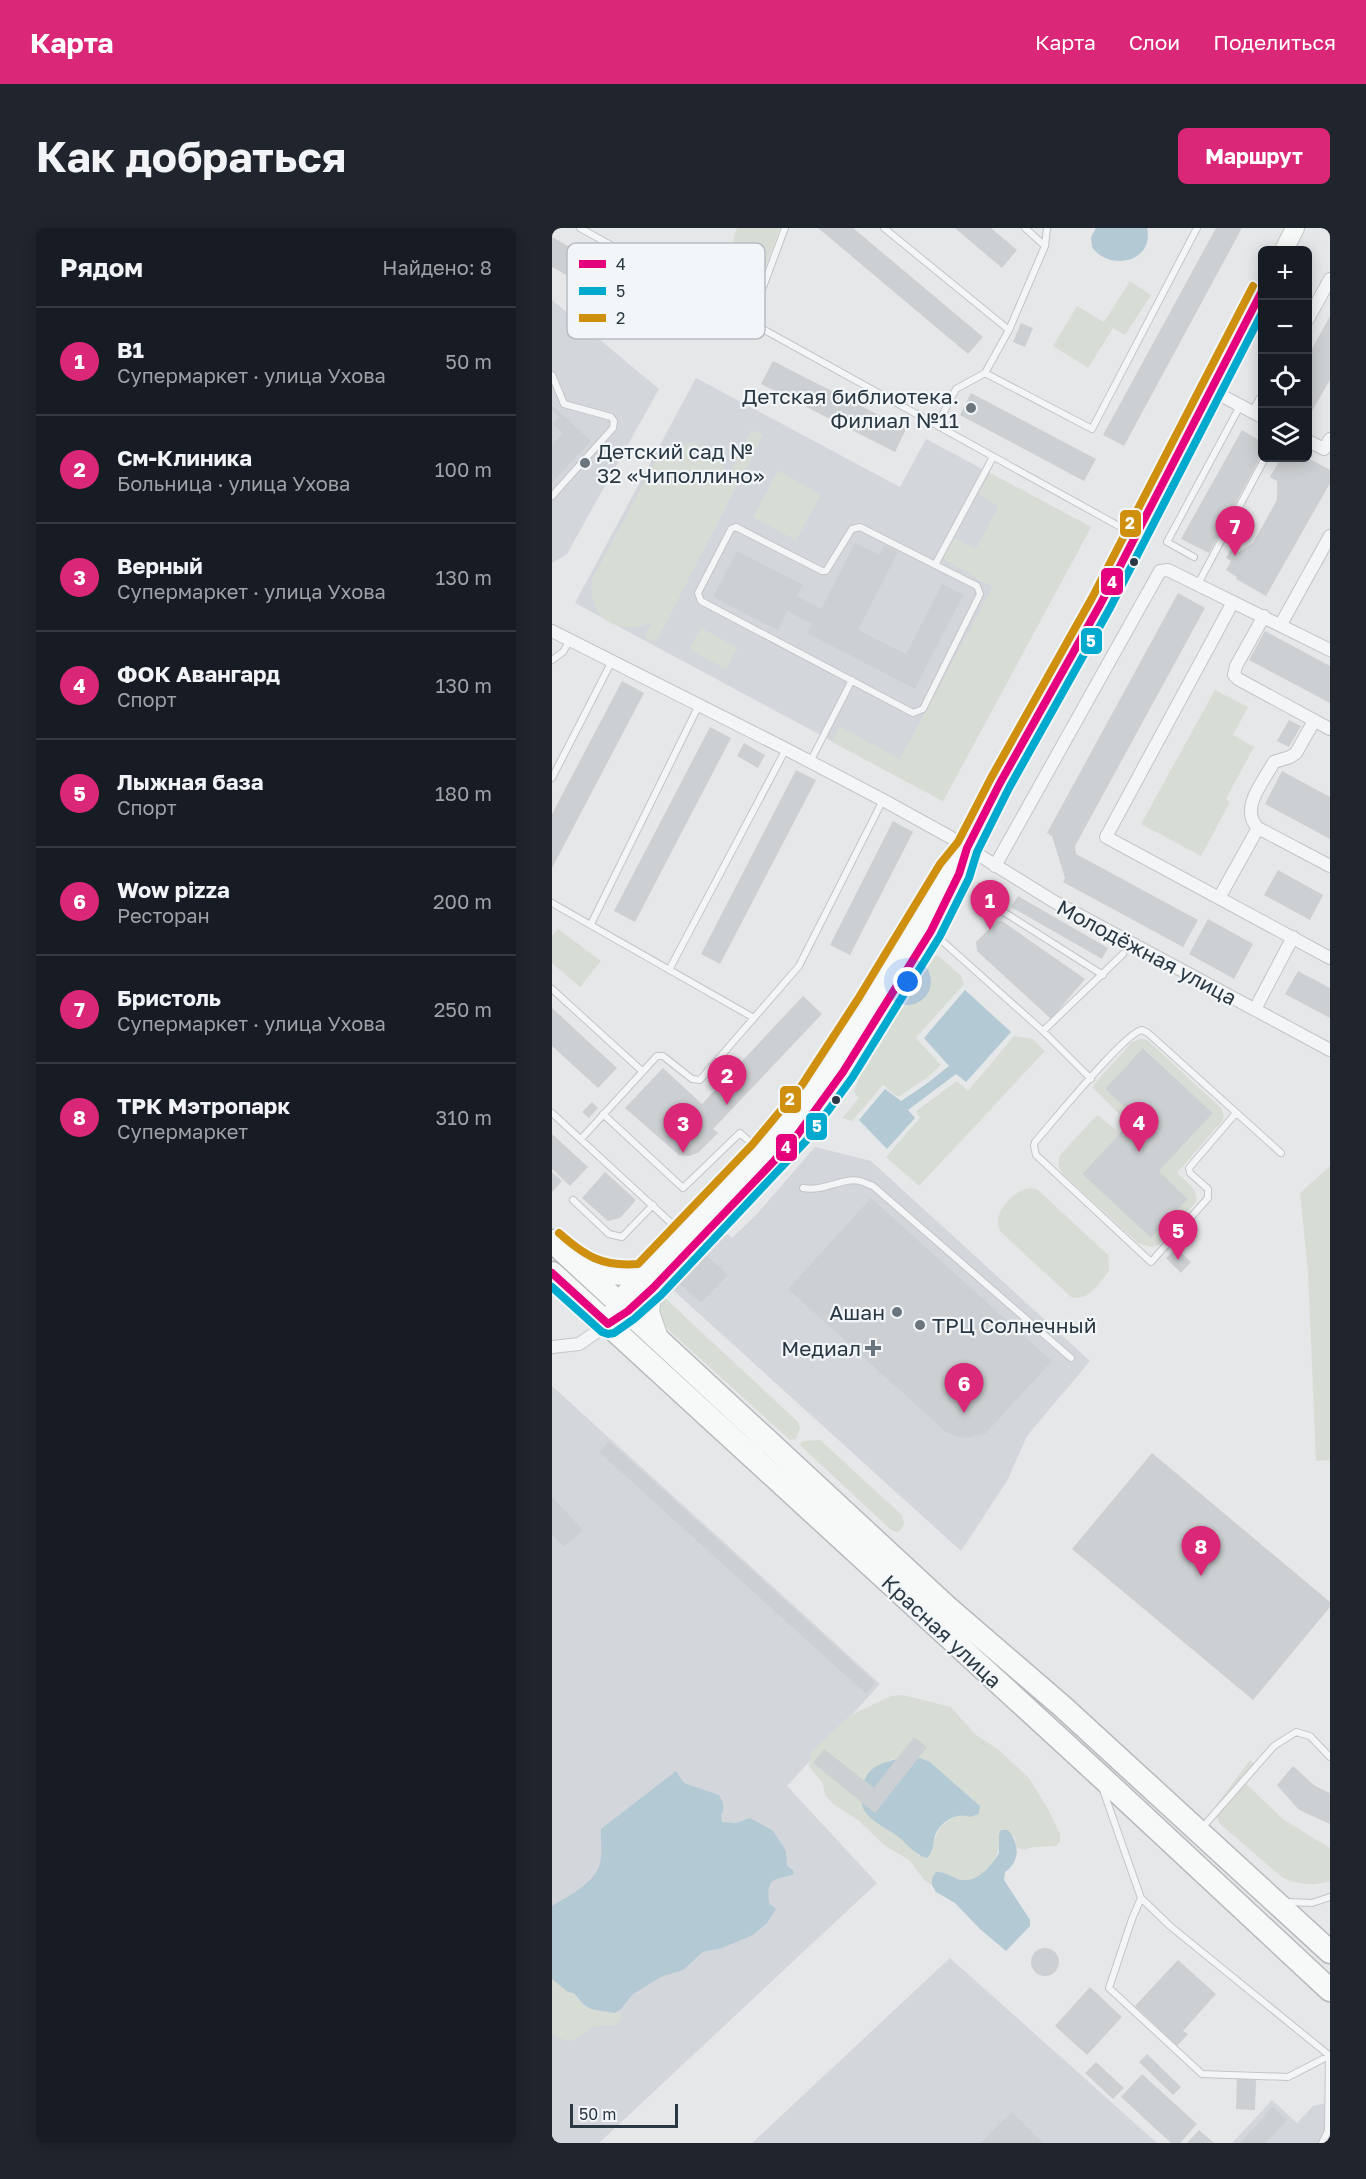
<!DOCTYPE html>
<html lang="ru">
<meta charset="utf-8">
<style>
:root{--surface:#171b24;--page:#20242c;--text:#f1f3f6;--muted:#9ea1a6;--line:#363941;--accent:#db2777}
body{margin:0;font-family:"Golos Text",sans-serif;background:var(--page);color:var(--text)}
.controls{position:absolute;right:18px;top:18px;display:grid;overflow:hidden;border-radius:9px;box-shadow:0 3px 15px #0003}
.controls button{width:54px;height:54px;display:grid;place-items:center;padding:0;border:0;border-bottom:2px solid var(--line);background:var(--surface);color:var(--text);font:30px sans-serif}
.scale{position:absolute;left:18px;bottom:15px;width:108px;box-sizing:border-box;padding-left:6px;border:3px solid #2a3844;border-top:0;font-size:16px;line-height:21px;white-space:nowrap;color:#2a3844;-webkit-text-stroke:4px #f3f6f8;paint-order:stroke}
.you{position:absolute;left:356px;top:754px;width:21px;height:21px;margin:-15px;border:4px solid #fff;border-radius:50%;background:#1a73e8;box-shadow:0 0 0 9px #1a73e833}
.badge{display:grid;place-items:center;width:39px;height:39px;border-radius:50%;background:var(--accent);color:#fff;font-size:20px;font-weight:700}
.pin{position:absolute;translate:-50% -50px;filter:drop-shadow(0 2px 3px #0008)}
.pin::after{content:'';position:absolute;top:32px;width:21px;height:18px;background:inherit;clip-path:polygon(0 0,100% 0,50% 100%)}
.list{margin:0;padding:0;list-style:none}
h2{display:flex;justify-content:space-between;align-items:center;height:78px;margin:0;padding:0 24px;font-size:26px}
h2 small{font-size:20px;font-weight:400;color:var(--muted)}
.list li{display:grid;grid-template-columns:39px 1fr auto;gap:18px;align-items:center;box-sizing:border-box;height:108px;padding:0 24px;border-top:2px solid var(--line)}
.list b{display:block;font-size:22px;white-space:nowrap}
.list p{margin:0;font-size:20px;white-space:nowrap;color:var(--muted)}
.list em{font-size:20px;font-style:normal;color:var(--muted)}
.icon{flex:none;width:33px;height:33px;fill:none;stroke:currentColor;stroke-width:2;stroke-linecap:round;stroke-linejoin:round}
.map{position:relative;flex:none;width:778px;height:1915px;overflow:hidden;border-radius:9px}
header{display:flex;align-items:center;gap:36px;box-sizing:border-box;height:84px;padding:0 30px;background:var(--accent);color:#fff}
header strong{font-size:28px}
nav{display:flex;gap:33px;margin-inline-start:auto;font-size:21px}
.intro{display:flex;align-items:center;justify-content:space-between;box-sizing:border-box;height:144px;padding:0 36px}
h1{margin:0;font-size:42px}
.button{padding:15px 27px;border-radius:9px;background:var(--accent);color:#fff;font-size:21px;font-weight:700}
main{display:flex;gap:36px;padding:0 36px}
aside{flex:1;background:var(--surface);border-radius:9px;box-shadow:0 3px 15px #0003}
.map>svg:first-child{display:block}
.built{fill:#d3d7dc}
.green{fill:#d7ddd5;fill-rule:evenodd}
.water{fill:#b3c9d4}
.building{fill:#cdd0d2}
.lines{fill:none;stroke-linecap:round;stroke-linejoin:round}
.lane-casing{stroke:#c3c5c7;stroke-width:8}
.street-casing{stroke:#c3c5c7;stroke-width:14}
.secondary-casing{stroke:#c3c5c7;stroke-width:20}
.highway-casing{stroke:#b7bbbe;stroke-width:25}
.lane{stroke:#f4f5f6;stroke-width:6}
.street{stroke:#f4f5f6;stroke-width:12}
.secondary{stroke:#f7f8f8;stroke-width:18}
.highway{stroke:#f7f8f8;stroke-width:22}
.bus-1-casing{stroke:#f3f6f8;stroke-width:12}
.bus-2-casing{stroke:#f3f6f8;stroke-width:12}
.bus-3-casing{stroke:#f3f6f8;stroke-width:12}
.bus-1{stroke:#e5007d;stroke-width:8}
.bus-2{stroke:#00a9ce;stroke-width:8}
.bus-3{stroke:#ce900e;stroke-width:8}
.poi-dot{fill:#6b757e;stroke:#f3f6f8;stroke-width:2}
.bus-dot{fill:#2a3844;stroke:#f3f6f8;stroke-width:2}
.labels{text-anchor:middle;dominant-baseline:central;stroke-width:4.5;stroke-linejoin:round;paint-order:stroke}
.poi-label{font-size:21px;fill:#2a3844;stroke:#f3f6f8;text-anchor:end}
.street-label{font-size:21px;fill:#2a3844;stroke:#f3f6f8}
.key{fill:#f3f6f8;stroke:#b7bdc2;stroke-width:1.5}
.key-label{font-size:16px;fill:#2a3844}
.line-badge{stroke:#f3f6f8;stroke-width:2}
.badge-label{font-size:16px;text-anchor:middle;font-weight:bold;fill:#fff}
</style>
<header>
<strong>Карта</strong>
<nav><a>Карта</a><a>Слои</a><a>Поделиться</a></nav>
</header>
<div class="intro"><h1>Как добраться</h1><a class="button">Маршрут</a></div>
<main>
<aside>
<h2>Рядом<small>Найдено: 8</small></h2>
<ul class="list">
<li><span class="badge">1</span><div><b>В1</b><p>Супермаркет · улица Ухова</p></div><em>50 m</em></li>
<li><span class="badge">2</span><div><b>См-Клиника</b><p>Больница · улица Ухова</p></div><em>100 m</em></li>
<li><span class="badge">3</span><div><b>Верный</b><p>Супермаркет · улица Ухова</p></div><em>130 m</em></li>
<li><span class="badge">4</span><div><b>ФОК Авангард</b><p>Спорт</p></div><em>130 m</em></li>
<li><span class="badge">5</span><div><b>Лыжная база</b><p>Спорт</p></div><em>180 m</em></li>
<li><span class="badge">6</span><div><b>Wow pizza</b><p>Ресторан</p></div><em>200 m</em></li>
<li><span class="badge">7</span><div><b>Бристоль</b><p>Супермаркет · улица Ухова</p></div><em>250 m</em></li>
<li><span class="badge">8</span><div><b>ТРК Мэтропарк</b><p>Супермаркет</p></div><em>310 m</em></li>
</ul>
</aside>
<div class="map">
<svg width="778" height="1915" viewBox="0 0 778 1915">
<rect width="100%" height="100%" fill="#e5e7e9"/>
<path class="built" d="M 0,72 L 107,161 L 15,326 L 0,335 Z
M 144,150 L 348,259 L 374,211 L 539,299 L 391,573 L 23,375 Z
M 263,919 L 319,933 L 538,1133 L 475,1208 L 455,1253 L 409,1323 L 121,1062 L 174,1005 L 180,1010 L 204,987 Z
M 0,1158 L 328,1456 L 235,1558 L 325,1655 L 47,1915 L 0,1915 Z
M 398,1730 L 605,1915 L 200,1915 Z
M 720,1872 L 745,1895 L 761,1878 L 778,1874 L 778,1915 L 680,1915 Z"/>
<path class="green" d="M 185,0 L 228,0 L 201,73 L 188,78 L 171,69 L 167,55 Z
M 578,53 L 599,67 L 573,107 L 561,100 L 536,140 L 501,118 L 525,78 L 552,94 Z
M 200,202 L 211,207 L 104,414 L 93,409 L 100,394 C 67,409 35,390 40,352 L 107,227 C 132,204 169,217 175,250 Z
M 226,243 L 269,267 L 244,312 L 201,289 Z
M 438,245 L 539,299 L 391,573 L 280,514 L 288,499 L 348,531 L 441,359 L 391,331 L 402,310 L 424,321 L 447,278 L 427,266 Z
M 149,400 L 185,420 L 174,441 L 137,421 Z
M 663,462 L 696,479 L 681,507 L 702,519 L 674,571 L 678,574 L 649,628 L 589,596 Z
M 6,701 L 49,733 L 28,759 L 0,735 L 0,708 Z
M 381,728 L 387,728 L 409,748 L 412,756 L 364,810 L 389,837 L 376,849 L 346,869 L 331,857 L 300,893 L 290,890 L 307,870 L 302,864 L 312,834 Z
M 462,808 L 481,811 L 493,823 L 367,958 L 334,929 L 368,890 L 364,883 L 405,853 L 416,863 Z
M 589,811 L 595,812 L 669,880 L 672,887 L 671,892 L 625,945 C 633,953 647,961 644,974 L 607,1017 L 598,1019 L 586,1015 L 510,945 L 506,937 L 508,927 L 544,888 L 547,888 L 568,905 L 530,946 L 599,1010 L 636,971 L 607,943 L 661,885 L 592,820 L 553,861 L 583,889 L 577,896 L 541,860 L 543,855 L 580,814 Z
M 778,938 L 778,1232 L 764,1233 L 756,1044 L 748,965 Z
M 477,960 L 485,961 L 556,1027 L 557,1043 C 547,1055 537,1074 519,1069 L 449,1004 C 438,987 460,963 477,960 Z
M 113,1070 L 246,1194 L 248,1200 L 244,1211 L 238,1212 L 110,1096 C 107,1087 104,1079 109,1071 Z
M 268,1212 L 350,1287 L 352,1295 L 349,1302 L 344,1304 L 339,1302 L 249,1218 L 248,1215 L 252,1213 Z
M 351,1467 L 399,1479 L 424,1507 L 447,1522 L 477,1550 L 496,1581 L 508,1606 L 508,1613 L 504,1618 L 480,1619 L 473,1622 L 465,1620 L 462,1608 L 447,1606 C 450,1627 436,1651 413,1652 C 405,1652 396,1647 389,1644 L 380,1650 L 380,1657 L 373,1653 L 357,1632 L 332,1617 L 306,1592 L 281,1576 L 273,1567 L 271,1556 L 257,1538 L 258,1526 L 297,1488 L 339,1468 ZM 354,1529 L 378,1534 L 428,1578 C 403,1590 383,1591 381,1623 L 367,1628 L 351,1612 L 321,1591 L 319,1542 L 341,1531 Z
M 698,1532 L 707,1541 L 693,1555 L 732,1592 L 778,1620 L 778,1653 C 762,1658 746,1657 731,1650 L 667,1595 L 663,1579 Z
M 0,1751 C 7,1757 13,1761 21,1765 C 25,1766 27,1772 31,1775 C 39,1783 58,1787 68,1782 L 69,1792 L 63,1797 C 57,1798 49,1796 44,1798 C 22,1805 28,1823 0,1805 Z"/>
<path class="water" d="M 544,0 L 595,0 C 603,34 557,44 540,19 L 539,9 Z
M 413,762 L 459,804 L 414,854 L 404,846 L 356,882 L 363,890 L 335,921 L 307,892 L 333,861 L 349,873 L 373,857 L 397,838 L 372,810 Z
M 354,1529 L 368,1530 L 378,1534 L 428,1578 L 427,1586 L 418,1589 C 406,1584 392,1592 385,1603 C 379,1614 385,1619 375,1630 C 362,1627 355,1615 345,1608 C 335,1600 319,1594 312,1582 C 306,1571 310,1551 319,1542 C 327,1535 343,1531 354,1529 Z
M 124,1543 L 132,1555 L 167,1567 C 171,1574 174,1580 169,1587 L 170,1594 L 184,1595 L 198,1590 L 220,1602 L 227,1612 L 234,1623 L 235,1638 L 241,1642 L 242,1646 C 223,1653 214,1647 217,1675 L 224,1681 L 215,1695 L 201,1707 L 170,1720 L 151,1724 L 131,1742 L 109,1749 L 81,1766 L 68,1782 L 63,1785 L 39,1781 L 32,1777 L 22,1765 L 16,1764 L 0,1751 L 0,1678 C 17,1668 43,1655 48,1635 C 51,1624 48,1612 49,1601 Z
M 449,1602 L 456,1602 C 468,1616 468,1634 453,1644 L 452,1652 L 478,1692 L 478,1698 L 454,1723 L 428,1701 L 403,1675 L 384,1664 L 380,1657 L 380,1650 L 384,1644 C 394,1643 401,1651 411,1652 C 428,1653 439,1638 447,1625 L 447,1606 Z"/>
<path class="building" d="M 266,0 L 301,0 L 431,109 L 416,126 Z
M 403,0 L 439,0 L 465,22 L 450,40 Z
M 664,0 L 690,0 L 572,218 L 551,207 Z
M 0,9 L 107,69 L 95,92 L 0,39 Z
M 778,88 L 778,152 L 760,183 L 756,180 L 756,128 Z
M 469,95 L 481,100 L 473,119 L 461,114 Z
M 221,133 L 354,201 L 343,224 L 209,156 Z
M 419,165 L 544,231 L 532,253 L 408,187 Z
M 0,177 L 39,213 L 0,255 L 0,217 L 11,205 L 1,196 L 7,189 L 0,182 Z
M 690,202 L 710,214 L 710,226 L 657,325 L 629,311 Z
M 729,230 L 756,230 L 778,242 L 778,255 L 714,368 L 684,351 L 685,349 L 674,342 L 679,333 L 674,330 L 680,320 L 687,324 L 701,315 L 725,272 L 725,253 L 718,249 Z
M 303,315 L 327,327 L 332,317 L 346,324 L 306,402 L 354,426 L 390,356 L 411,367 L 363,461 L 255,405 L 260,396 L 235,383 L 226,402 L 161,369 L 185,323 L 251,357 L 245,368 L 269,381 Z
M 626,365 L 653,380 L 523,618 L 524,626 L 646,692 L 631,719 L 511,654 L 513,650 L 500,608 L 495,605 Z
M 713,403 L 778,438 L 778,475 L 697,432 Z
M 70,453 L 92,465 L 0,640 L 0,586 Z
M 737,492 L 749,498 L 737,519 L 725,513 Z
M 158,499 L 179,510 L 83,694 L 62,683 Z
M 192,515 L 213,527 L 206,540 L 185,528 Z
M 244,542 L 264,552 L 168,736 L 149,726 Z
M 730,543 L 778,569 L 778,611 L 713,576 Z
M 341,593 L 361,604 L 298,727 L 278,717 Z
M 726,642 L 771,667 L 758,692 L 712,667 Z
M 466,668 L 556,720 L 550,731 L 459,679 Z
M 656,691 L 701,716 L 682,751 L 637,726 Z
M 445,693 L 450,693 L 533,751 L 499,791 L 425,723 L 424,714 Z
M 746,743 L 778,760 L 778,790 L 733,766 Z
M 251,768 L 270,786 L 161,901 L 166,905 L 146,925 L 137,928 L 127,927 L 73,880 L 111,840 L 150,876 Z
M 0,780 L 65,840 L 46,860 L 0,818 Z
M 591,820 L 661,885 L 607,943 L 636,971 L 599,1010 L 530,946 L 583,889 L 553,861 Z
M 40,874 L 46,880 L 37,890 L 30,884 Z
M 0,906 L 36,939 L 18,958 L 0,941 Z
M 0,944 L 10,953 L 0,964 Z
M 53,944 L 84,972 L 68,990 L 56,993 L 30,970 Z
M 319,970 L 500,1133 L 434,1205 L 416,1210 L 407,1209 L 394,1204 L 236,1061 Z
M 624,1020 L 639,1034 L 629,1045 L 614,1030 Z
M 154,1027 L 176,1047 L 149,1075 L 127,1055 Z
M 57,1213 L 324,1455 L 314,1466 L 47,1224 Z
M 600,1225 L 778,1374 L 778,1379 L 701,1472 L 520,1321 Z
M 0,1269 L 31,1302 L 12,1319 L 0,1306 Z
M 362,1509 L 375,1519 L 323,1585 L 261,1535 L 272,1521 L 322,1560 Z
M 741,1538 L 763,1558 L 778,1565 L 778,1596 L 747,1582 L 725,1557 Z
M479 1734a14 14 0 1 1 28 0a14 14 0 1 1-28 0Z
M 626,1732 L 664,1766 L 631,1803 L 636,1806 L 625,1818 L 583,1778 Z
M 538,1759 L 570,1789 L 535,1827 L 503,1798 Z
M 595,1826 L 629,1859 L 621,1867 L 587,1834 Z
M 544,1834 L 572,1860 L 561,1871 L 533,1845 Z
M 590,1846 L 645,1896 L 628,1915 L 619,1915 L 569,1869 Z
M 685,1850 L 704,1851 L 703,1882 L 684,1881 Z
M 721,1879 L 735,1892 L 714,1915 L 688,1915 Z
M 460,1884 L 491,1915 L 428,1915 Z
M 647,1902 L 662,1915 L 635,1915 Z"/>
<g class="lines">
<g class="lane-casing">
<path id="lane" d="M 28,0 L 583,307
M 332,0 L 457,102
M 473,0 L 493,18
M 198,94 L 233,0
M 433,145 L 540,201 L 645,0
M 0,147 L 12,176 L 59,189 L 62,193 L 61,200 L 0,268
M 385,197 L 404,161 L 433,145 L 457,102 L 493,18 L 495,0
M 184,299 L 270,343 L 274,343 L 300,301 L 308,299 L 425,358 L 428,366 L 371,481 L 361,485 L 149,373 L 146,365 L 179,301 Z
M 642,329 L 615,314 L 688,178
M 383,337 L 441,229
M 646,356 L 713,230
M 0,432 L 11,424 L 18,412
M 258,534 L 300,452
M 0,550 L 60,433
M 436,674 L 551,747
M 0,675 L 202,790
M 39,696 L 147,477
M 380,704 L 491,803 L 539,851
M 117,742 L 234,521
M 0,761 L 90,843
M 491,803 L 571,726
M 0,885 L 130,1005
M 684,885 L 637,940 L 638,945 L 656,961 L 656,970 L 599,1034 L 484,927 L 482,918 L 483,914 C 499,896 573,804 590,802 L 596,805 L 729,925
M 51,886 L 131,960 L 188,905 L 208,923
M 29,911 L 105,828 L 111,828 L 140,851 L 148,852 L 247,738 L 331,572
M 251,960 C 272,964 290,949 308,953 C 312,954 317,957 321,958 L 519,1130
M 21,972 L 57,1006 L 70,1009 L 101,977
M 551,1562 L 589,1670 L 618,1698 L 778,1828
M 649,1601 L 722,1518 L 744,1504 L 758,1508 L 778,1529
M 589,1670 L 580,1691 L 557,1760 L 650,1846 L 736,1849 L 777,1828 L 776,1903 L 770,1915
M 735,1674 L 760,1675 L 778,1669"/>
</g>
<g class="street-casing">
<path id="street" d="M 756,91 L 778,51
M 659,162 L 710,189
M 703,185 L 710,172
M 756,213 L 772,221 L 778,211
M 681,374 L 554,609 L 778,730
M 712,388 L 684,438 L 682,447 L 686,451 L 778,501
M 729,396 L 778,308
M 0,403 L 234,521 L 331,572 L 398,609 L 501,673 L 778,822
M 706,600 L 778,638
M 443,638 L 608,343 L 616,342 L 778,422
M 667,670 L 706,600 C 687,581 711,554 722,534 L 738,529 L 744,525 L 762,493
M 703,781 L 741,709
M 0,1119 L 27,1116 L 56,1096"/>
</g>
<g class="secondary-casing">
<path id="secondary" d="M 732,22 L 743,0
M 31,1039 C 51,1048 69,1049 91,1046
M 101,1060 L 98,1084 L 107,1110
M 60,1086 L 66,1073 L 208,924 L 258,863 L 315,777 L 402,635
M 56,1096 L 76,1083 L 101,1060 L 222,933 L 246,906 L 291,844 L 379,703 L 407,646 L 415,620 L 448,555 L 549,375 L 710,63"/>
</g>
<g class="highway-casing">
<path id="highway" d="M 0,1013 L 395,1379 L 511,1479 L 778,1724
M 0,1045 L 545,1545 L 778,1762"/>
</g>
<use href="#lane" class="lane"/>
<use href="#street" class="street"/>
<use href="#secondary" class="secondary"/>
<use href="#highway" class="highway"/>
<g class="bus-1-casing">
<path id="bus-1" d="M 0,1045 L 56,1096 L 76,1083 L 101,1060 L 222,933 L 246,906 L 291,844 L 379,703 L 407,646 L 415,620 L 448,555 L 549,375 L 710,63"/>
</g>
<g class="bus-2-casing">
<path id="bus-2" d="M 0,1059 L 50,1104 L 56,1106 L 62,1105 L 82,1091 L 109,1067 L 254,913 L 300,850 L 388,708 L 417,650 L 425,624 L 457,560 L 558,380 L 710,85"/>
</g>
<g class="bus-3-casing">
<path id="bus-3" d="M 7,1005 C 33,1028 50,1039 86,1036 L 200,917 L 250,857 L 306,771 L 388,636 L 406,614 L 439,550 L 540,370 L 701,58"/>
</g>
<use href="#bus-1" class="bus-1"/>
<use href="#bus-2" class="bus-2"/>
<use href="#bus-3" class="bus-3"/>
</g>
<g class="poi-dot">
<circle cx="419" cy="180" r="6"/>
<circle cx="33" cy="235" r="6"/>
<circle cx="345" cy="1084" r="6"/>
<circle cx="368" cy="1097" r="6"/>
<path d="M318 1111h6v6h6v6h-6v6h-6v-6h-6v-6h6z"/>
</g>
<g class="bus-dot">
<circle cx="582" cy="334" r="5"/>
<circle cx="284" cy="872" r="5"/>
</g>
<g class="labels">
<g class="poi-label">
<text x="407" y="168">Детская библиотека.<tspan x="407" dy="24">Филиал №11</tspan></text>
<text x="45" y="223" text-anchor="start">Детский сад №<tspan x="45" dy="24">32 «Чиполлино»</tspan></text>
<text x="333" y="1084">Ашан</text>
<text x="380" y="1097" text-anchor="start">ТРЦ Солнечный</text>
<text x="309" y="1120">Медиал</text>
</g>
<g class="street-label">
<text transform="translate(595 724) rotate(28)">Молодёжная улица</text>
<text transform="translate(390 1403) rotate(43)">Красная улица</text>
</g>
</g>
<rect x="15" y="15" width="198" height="96" rx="9" class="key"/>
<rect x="27" y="32" width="27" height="8" fill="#e5007d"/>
<rect x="27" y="59" width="27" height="8" fill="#00a9ce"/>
<rect x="27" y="86" width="27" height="8" fill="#ce900e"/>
<g class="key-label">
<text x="64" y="42">4</text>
<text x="64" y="69">5</text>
<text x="64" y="96">2</text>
</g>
<g class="line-badge">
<rect x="567" y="281" width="23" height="29" rx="6" fill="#ce900e"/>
<rect x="548" y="339" width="24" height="29" rx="6" fill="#e5007d"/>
<rect x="528" y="399" width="23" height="28" rx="6" fill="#00a9ce"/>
<rect x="227" y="857" width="23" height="29" rx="6" fill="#ce900e"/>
<rect x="253" y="884" width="23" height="29" rx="6" fill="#00a9ce"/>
<rect x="223" y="905" width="23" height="29" rx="6" fill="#e5007d"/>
</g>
<g class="badge-label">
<text x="578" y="301">2</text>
<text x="560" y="360">4</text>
<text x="539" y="419">5</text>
<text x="238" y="877">2</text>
<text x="265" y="904">5</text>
<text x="234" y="925">4</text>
</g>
</svg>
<div class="controls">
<button>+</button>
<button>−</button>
<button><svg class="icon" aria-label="locate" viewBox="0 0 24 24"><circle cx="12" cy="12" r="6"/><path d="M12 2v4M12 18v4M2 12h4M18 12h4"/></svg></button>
<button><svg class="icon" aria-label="layers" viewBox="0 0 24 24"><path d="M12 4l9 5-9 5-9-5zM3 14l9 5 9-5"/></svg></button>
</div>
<div class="scale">50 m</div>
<div class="you"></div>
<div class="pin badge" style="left:438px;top:702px">1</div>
<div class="pin badge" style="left:175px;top:877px">2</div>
<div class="pin badge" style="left:131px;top:925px">3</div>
<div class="pin badge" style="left:587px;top:924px">4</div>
<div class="pin badge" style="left:626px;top:1032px">5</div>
<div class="pin badge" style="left:412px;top:1185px">6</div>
<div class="pin badge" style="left:683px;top:328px">7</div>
<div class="pin badge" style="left:649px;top:1348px">8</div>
</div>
</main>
